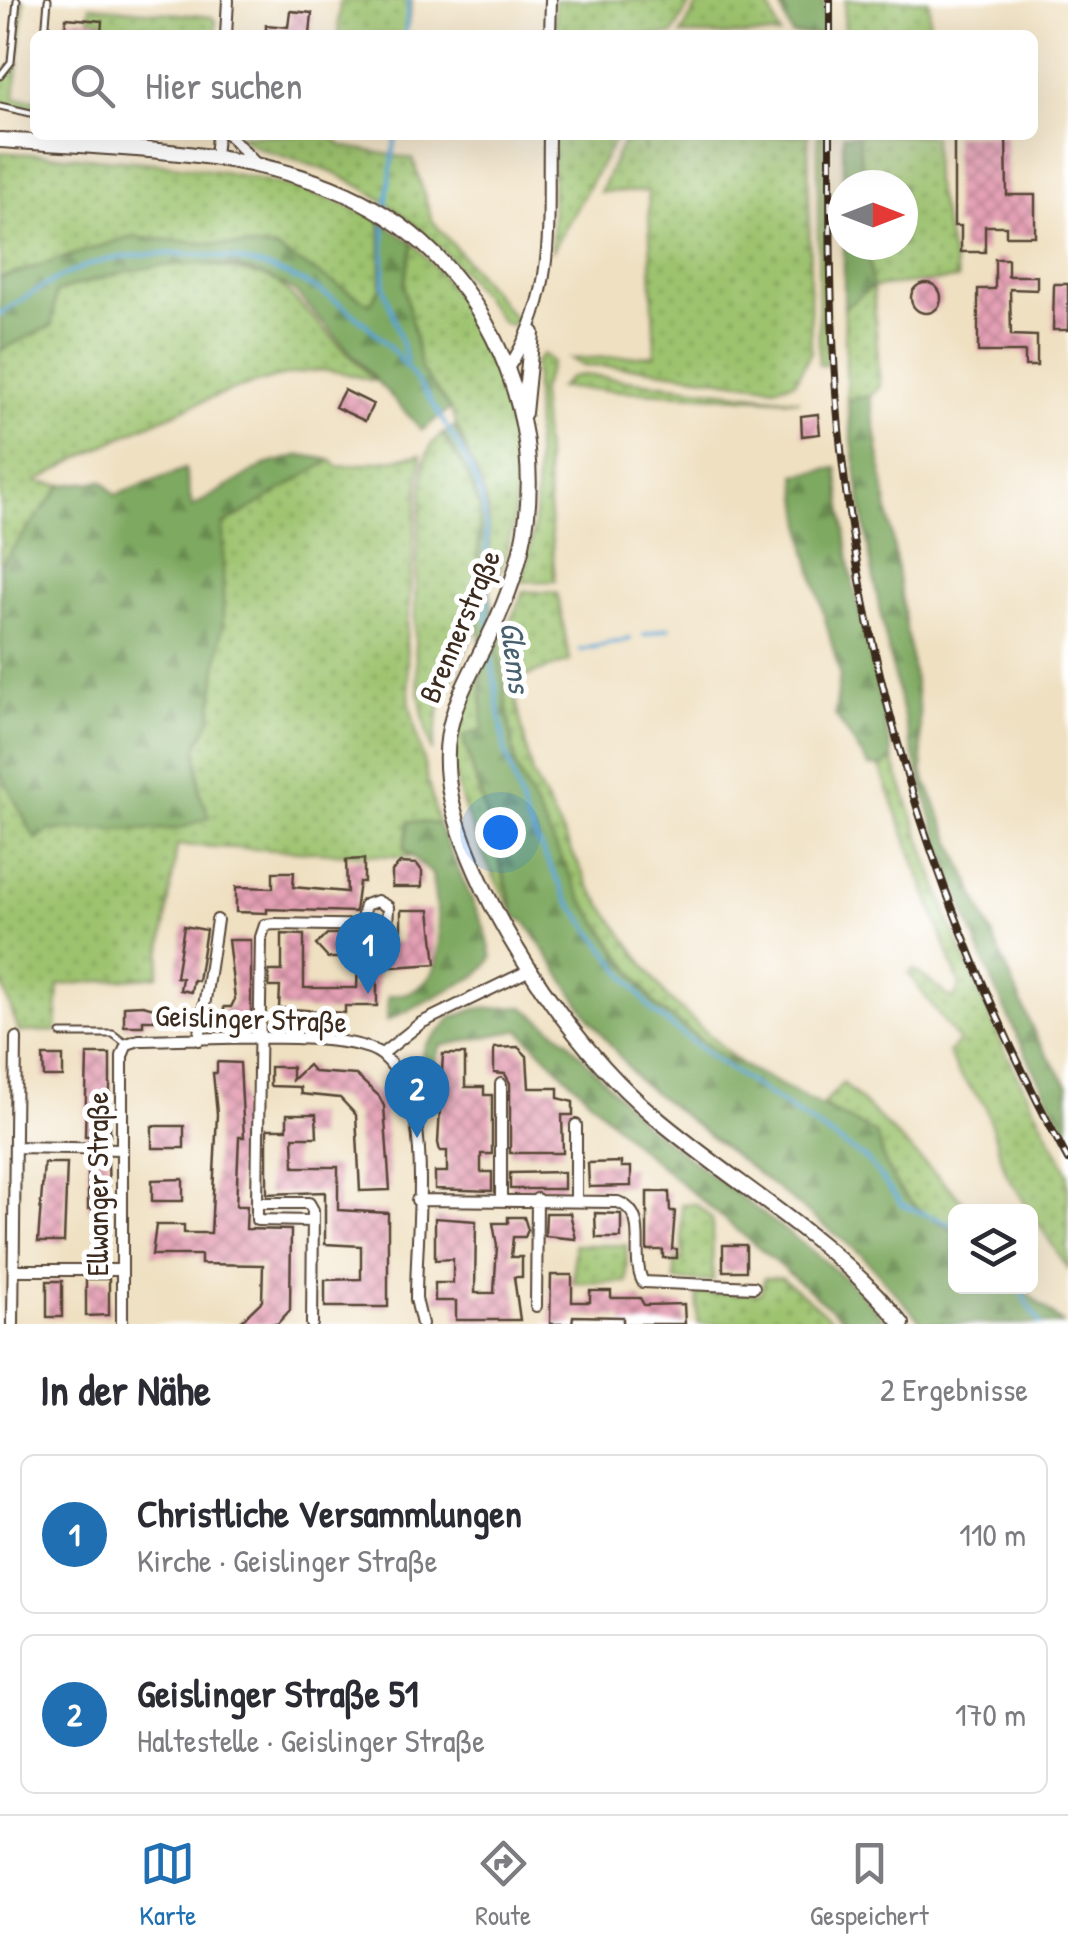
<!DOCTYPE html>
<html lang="de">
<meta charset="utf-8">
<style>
:root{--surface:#fff;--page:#f7f7f7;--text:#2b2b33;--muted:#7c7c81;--line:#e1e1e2;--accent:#1f6fb2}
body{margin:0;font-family:"Patrick Hand",sans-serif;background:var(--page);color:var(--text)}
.controls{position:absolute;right:30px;bottom:30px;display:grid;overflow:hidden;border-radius:15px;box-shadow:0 10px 40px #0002}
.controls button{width:90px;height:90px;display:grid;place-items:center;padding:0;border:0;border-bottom:2px solid var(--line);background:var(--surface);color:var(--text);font:50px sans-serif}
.compass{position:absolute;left:828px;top:170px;width:90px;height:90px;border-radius:50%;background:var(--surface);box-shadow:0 10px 40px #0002;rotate:90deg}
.you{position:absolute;left:500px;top:832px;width:35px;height:35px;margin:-25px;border:8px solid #fff;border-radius:50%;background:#1a73e8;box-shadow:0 0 0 15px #1a73e833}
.badge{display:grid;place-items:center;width:65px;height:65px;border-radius:50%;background:var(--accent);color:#fff;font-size:32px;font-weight:700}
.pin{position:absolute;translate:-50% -82px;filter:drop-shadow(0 2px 5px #0008)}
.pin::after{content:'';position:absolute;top:52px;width:35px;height:30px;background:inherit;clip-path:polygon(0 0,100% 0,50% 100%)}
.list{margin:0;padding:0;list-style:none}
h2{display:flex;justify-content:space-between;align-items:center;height:130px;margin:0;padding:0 40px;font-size:42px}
h2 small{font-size:32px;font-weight:400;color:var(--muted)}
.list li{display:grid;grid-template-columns:65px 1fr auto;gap:30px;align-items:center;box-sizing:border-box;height:160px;margin:0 20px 20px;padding:0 20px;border:2px solid var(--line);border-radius:15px}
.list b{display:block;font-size:38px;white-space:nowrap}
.list p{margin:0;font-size:32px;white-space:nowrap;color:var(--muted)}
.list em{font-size:32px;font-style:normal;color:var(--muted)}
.icon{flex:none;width:55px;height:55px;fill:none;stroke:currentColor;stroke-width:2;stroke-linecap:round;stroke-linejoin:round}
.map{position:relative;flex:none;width:1068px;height:1324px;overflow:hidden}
.search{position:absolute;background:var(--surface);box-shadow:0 10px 40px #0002;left:30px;right:30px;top:30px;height:110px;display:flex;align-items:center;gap:25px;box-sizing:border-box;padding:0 35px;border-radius:15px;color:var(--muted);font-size:38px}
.sheet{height:490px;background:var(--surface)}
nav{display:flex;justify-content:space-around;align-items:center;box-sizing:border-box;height:140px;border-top:2px solid var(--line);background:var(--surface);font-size:28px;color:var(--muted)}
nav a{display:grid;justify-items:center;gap:5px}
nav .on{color:var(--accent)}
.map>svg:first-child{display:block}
.grass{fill:url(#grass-dots);stroke:#6c7646;stroke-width:2.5}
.forest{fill:url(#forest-firs);stroke:#5c6a40;stroke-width:2.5}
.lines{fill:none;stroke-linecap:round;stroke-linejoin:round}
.stream{stroke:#58a4d1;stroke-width:4}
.building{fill:url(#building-cross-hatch)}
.lane-casing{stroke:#564536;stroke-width:9}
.street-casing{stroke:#564536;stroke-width:14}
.secondary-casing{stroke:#564536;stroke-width:18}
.lane{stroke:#fff;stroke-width:5}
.street{stroke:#fff;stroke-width:10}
.secondary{stroke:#fff;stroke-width:14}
.rail-casing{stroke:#3b2a1e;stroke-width:8}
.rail{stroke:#fff;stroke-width:4;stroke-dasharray:11;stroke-linecap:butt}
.labels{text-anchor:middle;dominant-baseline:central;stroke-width:10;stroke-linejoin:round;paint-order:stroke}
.street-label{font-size:30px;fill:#3b2a1e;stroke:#fff}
.water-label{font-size:32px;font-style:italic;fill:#48616f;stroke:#fff}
</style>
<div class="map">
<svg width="1068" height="1324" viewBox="0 0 1068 1324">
<defs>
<pattern id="grass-dots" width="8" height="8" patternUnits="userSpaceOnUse" patternTransform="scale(2.5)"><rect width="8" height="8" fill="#9dc36e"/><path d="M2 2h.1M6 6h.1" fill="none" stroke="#819f5a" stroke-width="1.8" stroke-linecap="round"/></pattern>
<pattern id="forest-firs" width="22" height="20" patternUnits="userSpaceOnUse" patternTransform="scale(2.5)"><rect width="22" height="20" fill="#7ea961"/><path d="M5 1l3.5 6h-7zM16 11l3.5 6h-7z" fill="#688a4f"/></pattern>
<pattern id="building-cross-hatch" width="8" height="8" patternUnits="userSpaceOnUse" patternTransform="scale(2.5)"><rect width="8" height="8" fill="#e5a0b5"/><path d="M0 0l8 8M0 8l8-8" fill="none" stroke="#bb8393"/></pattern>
</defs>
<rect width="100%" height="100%" fill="#fff"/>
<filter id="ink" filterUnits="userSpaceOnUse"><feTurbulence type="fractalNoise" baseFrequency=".01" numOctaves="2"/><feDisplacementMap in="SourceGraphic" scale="20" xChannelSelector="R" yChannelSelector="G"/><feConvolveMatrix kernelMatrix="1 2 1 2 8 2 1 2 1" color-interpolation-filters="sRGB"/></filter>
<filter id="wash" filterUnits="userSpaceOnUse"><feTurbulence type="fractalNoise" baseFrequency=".0048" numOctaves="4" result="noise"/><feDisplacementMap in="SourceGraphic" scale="40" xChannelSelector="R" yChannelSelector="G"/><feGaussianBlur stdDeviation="2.25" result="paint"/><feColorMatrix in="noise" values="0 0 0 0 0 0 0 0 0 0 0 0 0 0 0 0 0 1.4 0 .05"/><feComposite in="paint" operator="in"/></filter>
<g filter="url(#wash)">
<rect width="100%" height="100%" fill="#efe0c1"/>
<path class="grass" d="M 20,0 L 24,1 L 15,98 L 35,100 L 35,111 L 0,102 L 0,82 L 15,63 Z
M 340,0 L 412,0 L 406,35 L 338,35 Z
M 555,0 L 692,0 L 672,35 L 555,35 Z
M 700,0 L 767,0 L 780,35 L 681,35 Z
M 845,0 L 929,0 L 930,35 L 844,35 Z
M 90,6 L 212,17 L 216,22 L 215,35 L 101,35 L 102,21 L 89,20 Z
M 239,135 L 330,135 L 342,146 L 413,159 L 432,220 L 517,321 L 512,325 L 503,323 C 456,260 410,209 338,175 C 312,162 256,153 239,135 Z
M 553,135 L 617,135 L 552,252 Z
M 626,135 L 642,135 L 645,152 L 644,135 L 808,135 L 811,352 L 795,382 L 775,387 L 643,368 L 583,366 L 571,359 L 655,355 L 648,191 L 600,192 Z
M 818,135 L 824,135 L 827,365 L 819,365 Z
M 858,135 L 933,135 L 934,181 L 958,279 L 873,287 L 880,387 L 870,396 L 847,400 L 844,308 L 872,287 L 868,245 L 903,245 L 903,185 L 863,185 Z
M 0,152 C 130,161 261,162 381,221 L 381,287 L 370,304 L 276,249 L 129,237 L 0,278 Z
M 413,243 C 498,332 544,458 498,578 L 490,578 L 488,510 L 482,487 L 450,409 L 421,369 L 404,285 Z
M 205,264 L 274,278 L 375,381 C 361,378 345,372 330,371 C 258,366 100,445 36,482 L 62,485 L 0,565 L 0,350 L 51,326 L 56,292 L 142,266 Z
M 543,354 L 552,362 L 540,392 L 555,581 L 522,582 C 545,509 533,438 535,363 Z
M 583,375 L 799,400 L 559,388 L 571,377 Z
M 442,434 L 466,471 L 480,509 L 479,622 L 440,707 L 432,752 C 403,655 418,561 424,462 L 432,444 Z
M 421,455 L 406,641 L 410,705 L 438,824 L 409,821 L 405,849 L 410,857 L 177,845 L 158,976 L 59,985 L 56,1031 L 19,1032 L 0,978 L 0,769 L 50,830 L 179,829 L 209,817 L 200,795 L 197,747 L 211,718 L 223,620 L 223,525 L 331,460 L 339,467 Z
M 524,591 L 557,593 L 570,661 L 512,681 L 532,774 L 590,887 L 666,996 L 741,1064 L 717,1052 L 657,1007 L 582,899 L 516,768 L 497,650 Z
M 481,672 L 483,731 L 463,737 L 513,911 C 489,871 440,775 455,728 C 460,709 472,690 481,672 Z
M 893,760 L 951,925 L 1004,1049 L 1068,1172 L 1068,1269 L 1006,1173 L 985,1105 L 958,1073 L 948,1052 L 959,1042 L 908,973 L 914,969 L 953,1000 L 960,986 L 880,767 Z
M 843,1083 L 973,1211 L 956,1212 L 955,1231 C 905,1204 891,1189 876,1134 L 822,1105 Z
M 681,1204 L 696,1204 L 712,1219 L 713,1281 L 675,1281 L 675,1261 L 683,1259 Z
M 574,1245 L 626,1245 L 627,1282 L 574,1283 Z
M 764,1278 L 782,1278 L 838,1324 L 698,1324 L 697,1294 L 761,1293 Z"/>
<path class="forest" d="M 778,0 L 824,0 L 824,35 L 792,35 Z
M 843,135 L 858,135 L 863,185 L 843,185 Z
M 381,221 L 413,243 L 404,285 L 421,369 L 450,409 L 422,430 L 295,292 C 224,245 130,266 56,292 L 52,326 L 0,350 L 0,278 L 129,237 L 276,249 L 370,304 L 381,287 Z
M 844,245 L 868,245 L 872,287 L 844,308 Z
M 870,396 L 919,710 L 923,775 L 1037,1039 L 1068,1086 L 1068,1133 C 937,903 878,660 847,400 Z
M 455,426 L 488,510 L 490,591 L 516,768 L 582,899 L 656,1007 L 717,1052 L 876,1134 C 891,1189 905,1204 955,1231 L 956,1286 L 1020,1287 L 1063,1324 L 923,1324 L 862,1255 L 639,1081 L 588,1016 L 525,921 L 516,917 L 463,736 L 483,730 L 477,577 L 480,509 L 466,471 L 443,434 Z
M 301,455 L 331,460 L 223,525 L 223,620 L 211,718 L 197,748 L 200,795 L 210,817 L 179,829 L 50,830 L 36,840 L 0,772 L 0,565 L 62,485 L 102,481 L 116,495 L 185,469 L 192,507 L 265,465 Z
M 837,468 L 850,569 L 893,760 L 880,767 L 869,766 L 835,715 L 840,674 L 807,552 L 796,475 Z
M 409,821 L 438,824 L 486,932 L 492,958 L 478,975 L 387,1021 L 388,996 C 460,992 436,920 432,874 L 404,849 Z
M 524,1007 L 566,1039 L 644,1124 L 816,1254 L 857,1289 L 888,1324 L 849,1324 L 636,1145 L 520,1030 L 440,1046 L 433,1067 L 423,1068 C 418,1038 440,1039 451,1018 L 476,1009 Z"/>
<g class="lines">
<path class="stream" d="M 405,35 L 409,0
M 385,214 L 396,135
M 384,224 L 384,287 L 407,361
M 0,314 C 27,296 56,277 86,266 C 112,257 141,254 168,254 C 288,252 374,309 435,408 C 454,438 479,475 484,511 C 490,547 485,587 488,624
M 644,635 L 669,628
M 490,649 L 505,751 L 527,821 L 567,899 L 653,1012 L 716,1060 L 867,1160 L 902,1205 L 956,1226
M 581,650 L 630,639
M 1017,1286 L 1040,1324"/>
</g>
<g id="blocks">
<path class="building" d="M 290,11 L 312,13 L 310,35 L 266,35 L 266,25 L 288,27 Z
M 66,18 L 102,21 L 101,35 L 65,35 Z
M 954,135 L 1006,135 L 1007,195 L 1035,195 L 1035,236 L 1006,236 L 1006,226 L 985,226 L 985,252 L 961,252 L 961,226 L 954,226 Z
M 995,259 L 1008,259 L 1008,276 L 1037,276 L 1037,290 L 1010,289 L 1011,335 L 1037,336 L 1037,366 L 1025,366 L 1025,352 L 978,352 L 978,289 L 995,289 Z
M911 298a15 15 0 1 1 30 0a15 15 0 1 1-30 0Z
M 1054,284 L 1068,284 L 1068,330 L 1053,330 Z
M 344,390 L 373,404 L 365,421 L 335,407 Z
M 818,414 L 820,434 L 802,436 L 801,416 Z
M 364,859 L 364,882 L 359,882 L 355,912 L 267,909 L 267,913 L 236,912 L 236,887 L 273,888 L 273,872 L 294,872 L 293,887 L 347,892 L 346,860 Z
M 400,863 L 417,864 L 422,871 L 422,887 L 392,887 L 392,871 Z
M 401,910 L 430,910 L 436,964 L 377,968 L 377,1006 L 345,1006 L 345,1013 L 279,1008 L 280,987 L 269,987 L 269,971 L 282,971 L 282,934 L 304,935 L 304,988 L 357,988 L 359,934 L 378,935 L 378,942 L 401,942 Z
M 184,926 L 206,930 L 198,981 L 193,980 L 191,992 L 180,990 L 182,978 L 176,977 Z
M 327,934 L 339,934 L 350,946 L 338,958 L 328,958 L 316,945 Z
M 228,940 L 251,940 L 251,1020 L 224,1020 L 224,1007 L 231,1007 L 235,999 Z
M 143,1005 L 154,1008 L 155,1020 L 143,1020 L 143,1026 L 124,1026 L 124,1006 Z
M 518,1047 L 527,1056 L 529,1088 L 558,1088 L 558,1098 L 573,1102 L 573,1115 L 562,1115 L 563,1153 L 510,1153 L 510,1083 L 505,1074 L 494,1073 L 494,1048 Z
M 87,1054 L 110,1054 L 110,1136 L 85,1136 Z
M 443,1054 L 465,1054 L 465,1087 L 484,1087 L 484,1095 L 492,1095 L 492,1154 L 481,1154 L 481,1172 L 492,1172 L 492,1191 L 435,1189 L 435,1172 L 447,1172 L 447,1151 L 440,1151 L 438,1143 Z
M 43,1056 L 63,1056 L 63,1077 L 44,1077 Z
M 217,1062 L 240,1063 L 244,1137 L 239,1137 L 236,1206 L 247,1206 L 246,1229 L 291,1230 L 290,1310 L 277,1324 L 238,1324 L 262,1301 L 263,1265 L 201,1264 L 201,1255 L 152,1255 L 156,1225 L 184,1225 L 184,1233 L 211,1233 L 217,1114 L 213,1073 L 217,1073 Z
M 308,1065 L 314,1072 L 356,1075 L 379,1096 L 384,1106 L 390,1190 L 360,1191 L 356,1115 L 340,1098 L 301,1094 L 300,1087 L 270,1086 L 270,1067 L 292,1067 L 292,1080 Z
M 287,1114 L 316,1114 L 317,1137 L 293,1137 L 294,1167 L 338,1167 L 338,1210 L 388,1213 L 388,1307 L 325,1307 L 325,1280 L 361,1279 L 361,1246 L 325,1244 L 325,1192 L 267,1194 L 267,1129 L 287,1129 Z
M 152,1126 L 184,1126 L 184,1148 L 152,1148 Z
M 88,1158 L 108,1158 L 109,1203 L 99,1203 L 99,1209 L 88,1209 Z
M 621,1162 L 621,1167 L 631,1167 L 631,1186 L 589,1187 L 588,1163 Z
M 44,1163 L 67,1163 L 64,1242 L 38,1242 Z
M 564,1172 L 564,1189 L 510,1189 L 510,1173 Z
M 183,1179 L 183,1201 L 152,1201 L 152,1180 Z
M 647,1192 L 669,1192 L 670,1211 L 675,1211 L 672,1249 L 677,1249 L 677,1258 L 663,1258 L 663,1250 L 647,1250 Z
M 546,1213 L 570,1213 L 576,1239 L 545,1236 Z
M 595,1213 L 621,1214 L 621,1238 L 596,1238 Z
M 508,1217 L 524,1217 L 528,1230 L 525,1237 L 513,1237 L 511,1257 L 522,1257 L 522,1277 L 514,1277 L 520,1320 L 456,1320 L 456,1301 L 435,1301 L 435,1283 L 453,1283 L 453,1259 L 435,1260 L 435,1218 L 476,1221 L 475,1293 L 494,1293 L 497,1246 L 493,1223 L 508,1223 Z
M 723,1245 L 746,1245 L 746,1271 L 723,1271 Z
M 551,1275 L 572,1275 L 572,1302 L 590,1302 L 590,1291 L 611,1291 L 611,1298 L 640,1298 L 644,1305 L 684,1304 L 685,1324 L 623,1324 L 623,1317 L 573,1316 L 572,1324 L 550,1324 Z
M 86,1279 L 109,1279 L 109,1315 L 86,1316 Z
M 47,1281 L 62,1281 L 62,1317 L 47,1317 Z"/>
</g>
</g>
<g filter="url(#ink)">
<use href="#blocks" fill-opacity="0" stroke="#564536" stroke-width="2.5"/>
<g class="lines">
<g class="lane-casing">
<path id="lane" d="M 45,35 L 48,0
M 0,76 L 11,62 L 17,0
M 0,106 L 35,114
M 61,1034 L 113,1034 L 125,1043"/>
</g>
<g class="street-casing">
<path id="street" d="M 226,35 L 228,0
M 550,35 L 551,0
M 229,135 L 256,164
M 215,158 L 217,135
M 507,370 C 558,294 547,223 549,135
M 199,1040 L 217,920
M 382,1054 L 421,1023 L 532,969
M 501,1084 L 501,1198
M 576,1125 L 576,1199
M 16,1147 L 122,1149
M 417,1200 L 618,1202 C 651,1214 629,1256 643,1282 L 754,1287
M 257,1203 L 257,1220 L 313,1221
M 15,1270 L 121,1270
M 536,1306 L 537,1199
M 13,1324 L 16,1038
M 122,1324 L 122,1056 L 127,1044 L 139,1040 C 187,1040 350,1028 382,1055 C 401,1071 412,1099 416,1123 C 425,1179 416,1242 416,1299 L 422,1324
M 312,1324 L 313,1210 L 309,1203 L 257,1203 L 261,937 L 265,925 L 275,924 L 387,926 L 388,907 L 377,901 L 365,905 L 361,924"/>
</g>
<g class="secondary-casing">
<path id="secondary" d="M 0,140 C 196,154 409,144 501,354 C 531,424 538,495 516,569 C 482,683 415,710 464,842 C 499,936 576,1050 653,1115 C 736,1186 833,1238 902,1324
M 524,413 L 532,333"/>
</g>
<use href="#lane" class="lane"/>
<use href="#street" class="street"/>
<use href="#secondary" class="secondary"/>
<g class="rail-casing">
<path id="rail" d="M 830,35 L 830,0
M 830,135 C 830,246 830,357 843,467 C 872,713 951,943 1068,1160"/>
</g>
<use href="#rail" class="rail"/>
</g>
</g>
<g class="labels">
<g class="street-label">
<text transform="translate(459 626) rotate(-67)">Brennerstraße</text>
<text transform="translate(251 1018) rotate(2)">Geislinger Straße</text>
<text transform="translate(97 1184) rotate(-90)">Ellwanger Straße</text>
</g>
<g class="water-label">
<text transform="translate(516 657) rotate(83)">Glems</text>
</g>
</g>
</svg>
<div class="controls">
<button><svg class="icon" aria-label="layers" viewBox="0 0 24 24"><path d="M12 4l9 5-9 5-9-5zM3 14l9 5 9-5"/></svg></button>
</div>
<svg class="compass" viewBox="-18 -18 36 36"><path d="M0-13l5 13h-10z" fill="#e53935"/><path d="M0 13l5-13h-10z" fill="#7c7c81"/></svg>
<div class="you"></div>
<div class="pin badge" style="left:368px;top:994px">1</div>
<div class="pin badge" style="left:417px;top:1138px">2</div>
<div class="search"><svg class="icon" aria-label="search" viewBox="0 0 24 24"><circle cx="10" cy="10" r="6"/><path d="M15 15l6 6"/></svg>Hier suchen</div>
</div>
<section class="sheet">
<h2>In der Nähe<small>2 Ergebnisse</small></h2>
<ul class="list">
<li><span class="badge">1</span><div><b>Christliche Versammlungen</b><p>Kirche · Geislinger Straße</p></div><em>110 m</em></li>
<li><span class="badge">2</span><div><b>Geislinger Straße 51</b><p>Haltestelle · Geislinger Straße</p></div><em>170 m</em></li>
</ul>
</section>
<nav>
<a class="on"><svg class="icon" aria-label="map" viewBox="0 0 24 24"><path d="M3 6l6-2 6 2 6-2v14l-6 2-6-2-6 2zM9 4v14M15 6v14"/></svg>Karte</a>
<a><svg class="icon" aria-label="directions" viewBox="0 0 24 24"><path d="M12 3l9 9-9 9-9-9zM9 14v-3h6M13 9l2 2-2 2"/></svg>Route</a>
<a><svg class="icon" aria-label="saved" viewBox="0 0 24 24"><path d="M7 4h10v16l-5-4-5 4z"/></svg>Gespeichert</a>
</nav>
